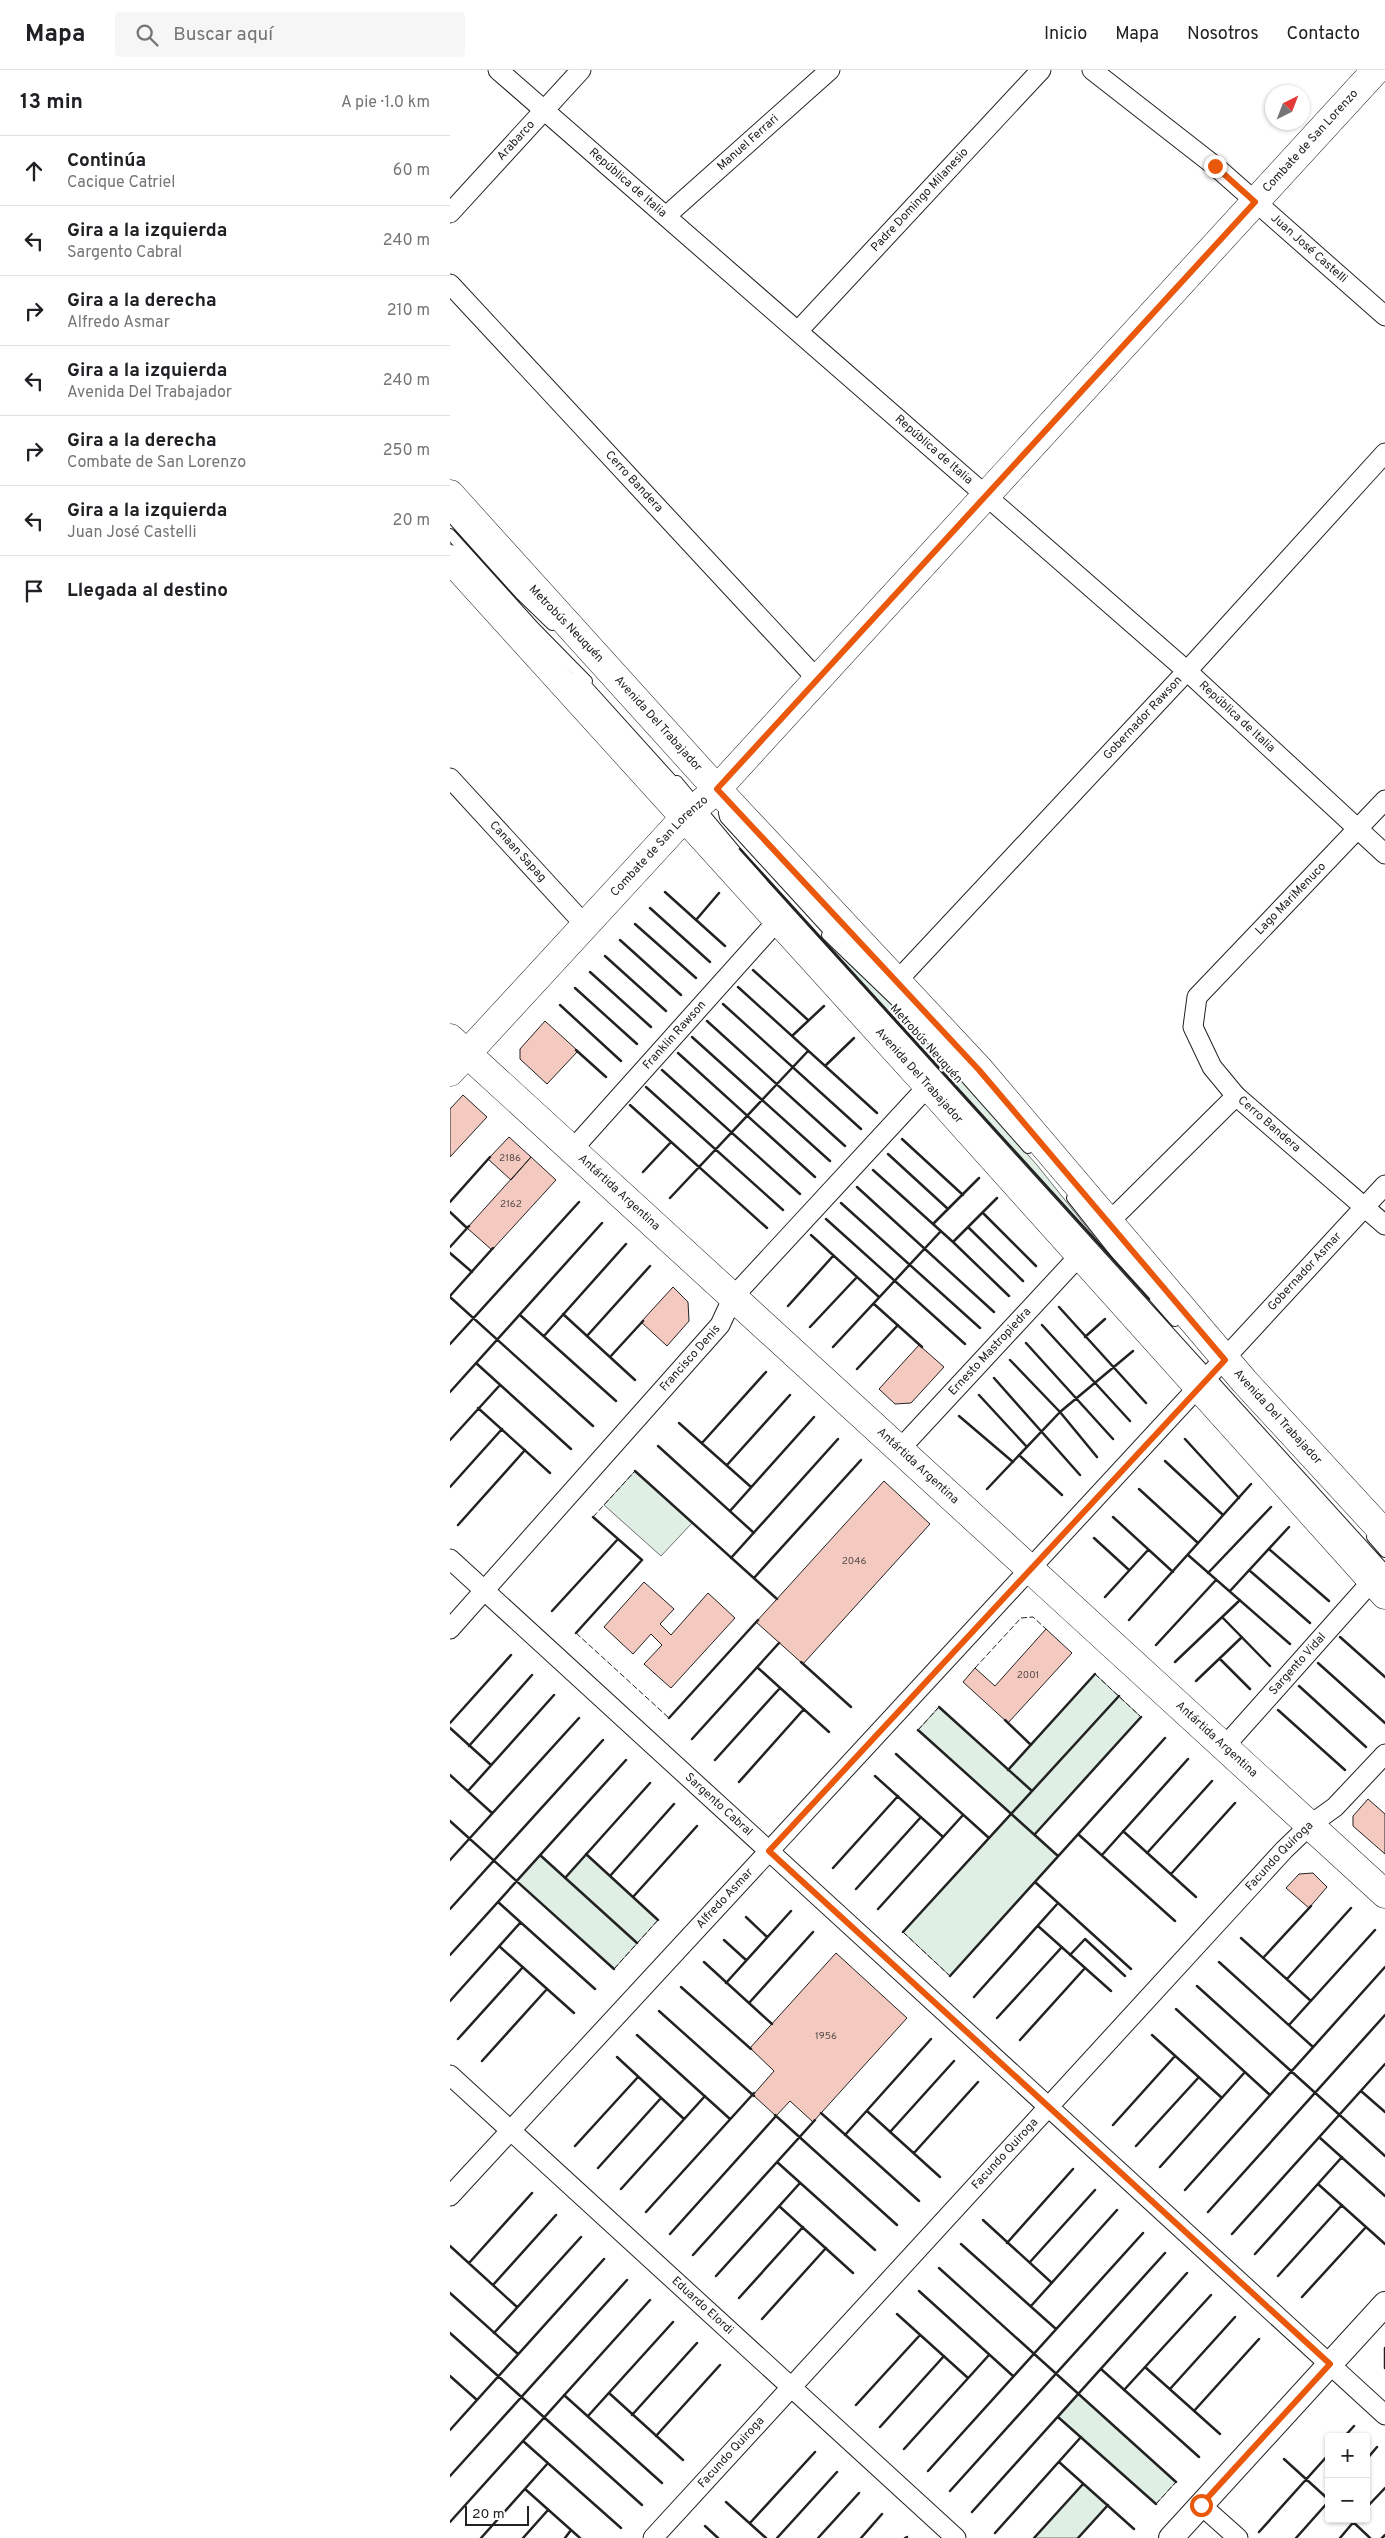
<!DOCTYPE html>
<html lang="es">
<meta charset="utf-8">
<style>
:root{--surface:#fff;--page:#f6f6f6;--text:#202124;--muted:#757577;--line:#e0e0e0}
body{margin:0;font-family:Overpass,sans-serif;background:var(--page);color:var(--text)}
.controls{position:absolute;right:15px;bottom:15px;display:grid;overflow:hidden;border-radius:5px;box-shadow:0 1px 4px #0004}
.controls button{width:45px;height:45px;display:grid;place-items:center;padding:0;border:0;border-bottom:1px solid var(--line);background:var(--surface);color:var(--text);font:25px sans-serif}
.compass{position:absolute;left:815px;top:15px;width:45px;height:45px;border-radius:50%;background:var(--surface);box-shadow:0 1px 4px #0004;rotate:42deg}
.scale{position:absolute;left:15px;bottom:12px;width:64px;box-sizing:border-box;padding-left:5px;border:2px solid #222;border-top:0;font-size:14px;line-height:18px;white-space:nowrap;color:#222;-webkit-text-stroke:4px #fff;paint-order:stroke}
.stop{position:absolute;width:15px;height:15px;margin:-11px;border:4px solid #ea580c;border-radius:50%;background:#fff}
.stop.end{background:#ea580c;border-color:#fff;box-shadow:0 1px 5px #0008}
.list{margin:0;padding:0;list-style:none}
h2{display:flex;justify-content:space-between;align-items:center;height:65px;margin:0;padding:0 20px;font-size:21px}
h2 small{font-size:16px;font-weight:400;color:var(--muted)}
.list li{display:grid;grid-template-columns:32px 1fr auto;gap:15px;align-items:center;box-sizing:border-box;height:70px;padding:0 20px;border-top:1px solid var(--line)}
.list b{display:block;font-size:19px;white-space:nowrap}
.list p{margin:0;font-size:16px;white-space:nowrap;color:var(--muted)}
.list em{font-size:16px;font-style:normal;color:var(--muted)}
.icon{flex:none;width:28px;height:28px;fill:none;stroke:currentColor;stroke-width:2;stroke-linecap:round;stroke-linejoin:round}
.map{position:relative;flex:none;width:935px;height:2468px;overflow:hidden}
header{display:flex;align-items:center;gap:30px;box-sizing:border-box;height:70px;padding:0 25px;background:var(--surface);border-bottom:1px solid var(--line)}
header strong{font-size:24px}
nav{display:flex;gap:28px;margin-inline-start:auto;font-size:18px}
.search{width:350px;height:45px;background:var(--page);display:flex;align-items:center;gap:12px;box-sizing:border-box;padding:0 18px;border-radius:5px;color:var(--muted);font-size:19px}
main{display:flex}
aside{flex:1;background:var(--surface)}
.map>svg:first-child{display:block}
.green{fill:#e0efe3;stroke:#6f6f6f}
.building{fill:#f3c9c0;stroke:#222}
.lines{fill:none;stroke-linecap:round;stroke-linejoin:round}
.service-casing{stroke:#222;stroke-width:12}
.pedestrian-casing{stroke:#222;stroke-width:16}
.minor-casing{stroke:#222;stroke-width:21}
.tertiary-casing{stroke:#222;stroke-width:26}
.secondary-casing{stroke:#222;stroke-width:29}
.primary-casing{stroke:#222;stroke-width:29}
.service{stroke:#fff;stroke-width:10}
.pedestrian{stroke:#fff;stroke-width:14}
.minor{stroke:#fff;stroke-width:19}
.tertiary{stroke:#fff;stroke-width:24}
.secondary{stroke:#fff;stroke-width:28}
.primary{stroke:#fff;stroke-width:28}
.fence{stroke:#222;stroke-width:1;stroke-dasharray:6 2.5;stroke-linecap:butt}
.wall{stroke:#222;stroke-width:2.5}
.route{stroke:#ea580c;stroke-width:6}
.labels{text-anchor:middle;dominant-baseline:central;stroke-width:4;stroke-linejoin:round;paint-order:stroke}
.number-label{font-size:10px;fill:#564c4a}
.street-label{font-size:12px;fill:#222;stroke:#fff}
</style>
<header>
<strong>Mapa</strong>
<div class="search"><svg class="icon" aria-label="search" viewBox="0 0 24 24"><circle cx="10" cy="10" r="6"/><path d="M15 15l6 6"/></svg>Buscar aquí</div>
<nav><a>Inicio</a><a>Mapa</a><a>Nosotros</a><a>Contacto</a></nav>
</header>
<main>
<aside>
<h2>13 min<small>A pie · 1.0 km</small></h2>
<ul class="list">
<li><svg class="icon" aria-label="ahead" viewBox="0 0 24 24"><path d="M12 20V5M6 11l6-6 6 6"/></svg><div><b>Continúa</b><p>Cacique Catriel</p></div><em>60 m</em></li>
<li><svg class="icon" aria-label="left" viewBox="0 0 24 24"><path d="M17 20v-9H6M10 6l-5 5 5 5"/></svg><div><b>Gira a la izquierda</b><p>Sargento Cabral</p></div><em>240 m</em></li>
<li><svg class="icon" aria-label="right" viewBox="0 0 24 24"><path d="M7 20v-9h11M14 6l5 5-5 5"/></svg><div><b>Gira a la derecha</b><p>Alfredo Asmar</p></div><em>210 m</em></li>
<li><svg class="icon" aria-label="left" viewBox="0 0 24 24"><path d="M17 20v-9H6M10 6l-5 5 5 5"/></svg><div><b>Gira a la izquierda</b><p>Avenida Del Trabajador</p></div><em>240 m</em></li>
<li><svg class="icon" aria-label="right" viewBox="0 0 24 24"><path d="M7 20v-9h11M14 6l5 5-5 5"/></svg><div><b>Gira a la derecha</b><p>Combate de San Lorenzo</p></div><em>250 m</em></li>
<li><svg class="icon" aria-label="left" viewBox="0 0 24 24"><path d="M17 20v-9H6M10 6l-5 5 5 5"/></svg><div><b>Gira a la izquierda</b><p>Juan José Castelli</p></div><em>20 m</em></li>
<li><svg class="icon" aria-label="arrive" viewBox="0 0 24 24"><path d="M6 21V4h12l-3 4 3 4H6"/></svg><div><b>Llegada al destino</b></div></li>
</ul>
</aside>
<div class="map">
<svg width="935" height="2468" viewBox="0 0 935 2468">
<rect width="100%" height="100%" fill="#fff"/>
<path class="green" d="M 369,865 L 456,948 L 587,1095 L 658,1184 Z
M 185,1401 L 242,1453 L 211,1486 L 154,1435 Z
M 645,1604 L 691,1647 L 585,1764 L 608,1786 L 500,1906 L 453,1862 L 561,1743 L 468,1660 L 489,1637 L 559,1700 Z
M 136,1784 L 208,1850 L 164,1899 L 66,1811 L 90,1785 L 115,1808 Z
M 629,2324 L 726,2412 L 706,2434 L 608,2347 Z
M 633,2414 L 658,2435 L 628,2468 L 584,2468 Z"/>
<path class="building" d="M 95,951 L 128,981 L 97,1014 L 70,989 L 70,979 Z
M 13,1025 L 37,1047 L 0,1087 L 0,1039 Z
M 59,1067 L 81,1087 L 61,1110 L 38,1089 Z
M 81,1087 L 106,1110 L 42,1180 L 17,1158 Z
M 223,1217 L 238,1232 L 239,1251 L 217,1276 L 191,1252 Z
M 469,1275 L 494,1297 L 461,1333 L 445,1334 L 429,1319 Z
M 434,1411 L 480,1454 L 353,1594 L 306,1552 Z
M 194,1512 L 224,1539 L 210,1554 L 221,1565 L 258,1523 L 285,1548 L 221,1618 L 194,1594 L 212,1575 L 201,1564 L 183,1584 L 154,1557 Z
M 596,1559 L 622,1583 L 558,1653 L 513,1612 L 525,1598 L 545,1616 Z
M 918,1729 L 935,1744 L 935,1784 L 903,1756 L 903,1746 Z
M 863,1803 L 877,1817 L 859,1838 L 836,1818 L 849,1804 Z
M 386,1883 L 457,1948 L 363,2052 L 340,2031 L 326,2046 L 303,2025 L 324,2001 L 300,1978 Z"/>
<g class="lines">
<g class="service-casing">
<path id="service" d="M 0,446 L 71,525 L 102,555
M 0,464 L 85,558 L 137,611
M 227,711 L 313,814 L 935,1500
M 377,865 L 459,944 L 578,1078
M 622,1128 L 667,1185 L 725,1251
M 922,1467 L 935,1482"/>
</g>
<g class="pedestrian-casing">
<path id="pedestrian" d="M 128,609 L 230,722 L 229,728 L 224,728 L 122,615 Z
M 281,740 L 393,861 L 387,867 L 277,747 L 276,743 Z"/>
</g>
<g class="minor-casing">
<g id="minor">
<path id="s1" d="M 48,0 L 737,601 L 935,784"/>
<path id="s2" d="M 642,0 L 765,96 L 935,246"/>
<path id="s3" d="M 0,143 L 131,0"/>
<path id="s4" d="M 216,146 L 380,0"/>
<path id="s5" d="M 0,214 L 367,609"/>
<path id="s6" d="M 348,261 L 591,0"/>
<path id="s7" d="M 0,708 L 135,855"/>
<path id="s8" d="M 935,730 L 747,927 L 743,957 L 762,997 L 786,1026 L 935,1155"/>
<path id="s9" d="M 447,911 L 737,601 L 935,383"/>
<path id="s10" d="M 122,1080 L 328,850"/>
<path d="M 659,1152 L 786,1026"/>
<path id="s11" d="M 449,1380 L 630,1185"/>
<path id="s12" d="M 0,1489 L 935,2345"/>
<path id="s13" d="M 0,1559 L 270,1255 L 283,1227 L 478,1016"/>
<path id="s14" d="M 774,1677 L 922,1511"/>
<path id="s15" d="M 0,2005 L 506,2468"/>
<path id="s16" d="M 0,2126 L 935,1115"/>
<path d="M 751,2435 L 788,2468"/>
<path id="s17" d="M 203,2468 L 834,1780 L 860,1755 L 885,1737 L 935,1684"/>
</g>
</g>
<g class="tertiary-casing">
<path id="tertiary" d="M 721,2468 L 935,2234"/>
</g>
<g class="secondary-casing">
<g id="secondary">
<path id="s18" d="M 0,968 L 935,1824"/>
<path id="s19" d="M 0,1002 L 234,748 L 267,719 L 926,0"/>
</g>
</g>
<g class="primary-casing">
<g id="primary">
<path id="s20" d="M 0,424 L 267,719 L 529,999 L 794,1311 L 935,1464"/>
<path id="s21" d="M 0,489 L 478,1016 L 935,1525"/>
</g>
</g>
<use href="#service" class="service"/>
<use href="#pedestrian" class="pedestrian"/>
<use href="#minor" class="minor"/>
<use href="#tertiary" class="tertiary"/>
<use href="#secondary" class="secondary"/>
<use href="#primary" class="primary"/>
<path class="fence" d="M 143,1447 L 185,1401
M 126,1563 L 219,1648
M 525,1598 L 571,1548 L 583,1547 L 596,1559
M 645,1604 L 691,1647
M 468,1660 L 489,1637
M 453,1862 L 500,1906
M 164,1899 L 208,1850
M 706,2434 L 726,2412"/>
<path class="wall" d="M 290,779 L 699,1229
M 215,822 L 275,876
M 200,838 L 260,892
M 246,850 L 269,823
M 185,854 L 246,908
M 170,870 L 231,925
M 155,886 L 216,941
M 303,900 L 358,950
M 140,902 L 201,957
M 288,917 L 427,1043
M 125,918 L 187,974
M 273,934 L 411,1059
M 110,935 L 171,991
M 257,951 L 395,1076
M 342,966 L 374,936
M 242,967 L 380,1091
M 126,980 L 156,1007
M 228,983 L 365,1107
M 375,996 L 404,968
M 212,1000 L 350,1124
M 196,1017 L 333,1140
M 180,1035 L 317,1158
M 452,1069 L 513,1125
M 438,1084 L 498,1139
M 423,1100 L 503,1172 L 559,1226
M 193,1102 L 221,1072
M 407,1117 L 544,1242
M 220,1128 L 358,981
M 0,1132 L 40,1087
M 391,1133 L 530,1258
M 0,1142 L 17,1158
M 533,1143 L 586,1196
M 376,1149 L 515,1274
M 483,1154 L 529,1108
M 518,1157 L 573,1211
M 361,1165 L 429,1227
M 503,1172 L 547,1128
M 0,1177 L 19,1156
M 0,1183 L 22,1202
M 0,1226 L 43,1178
M 0,1227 L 143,1356
M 424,1234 L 472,1277
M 338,1236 L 383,1186
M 609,1237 L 696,1333
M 113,1244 L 185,1310
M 70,1245 L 166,1331
M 592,1255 L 680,1351
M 360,1257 L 407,1207
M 94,1266 L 176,1174
M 137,1266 L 200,1196
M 635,1267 L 655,1249
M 576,1273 L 663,1369
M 0,1274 L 129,1132
M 383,1277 L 491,1161
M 160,1287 L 193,1251
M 560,1290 L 610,1342 L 647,1387
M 26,1293 L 121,1379
M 407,1299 L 448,1255
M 544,1308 L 630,1405
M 0,1322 L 152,1153
M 529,1325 L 577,1377
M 28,1338 L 100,1403
M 509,1346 L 563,1392
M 229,1353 L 301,1417
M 735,1369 L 789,1428
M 0,1370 L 50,1315
M 252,1373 L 316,1302
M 208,1376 L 304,1463
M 569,1385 L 612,1425
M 715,1391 L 773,1445
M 277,1395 L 340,1325
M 185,1401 L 327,1529
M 0,1417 L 52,1359
M 537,1419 L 610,1342 L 683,1281
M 689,1419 L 748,1473
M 280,1441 L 364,1347
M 663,1447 L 723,1502
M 8,1455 L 75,1380
M 644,1468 L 679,1500
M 819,1479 L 879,1531
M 738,1485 L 840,1574
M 281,1488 L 388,1369
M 799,1500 L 860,1553
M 758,1503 L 821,1437
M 304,1508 L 411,1390
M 780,1521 L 839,1457
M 655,1527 L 698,1480
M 102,1541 L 168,1469
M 772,1547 L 820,1596
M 679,1550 L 801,1414
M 126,1563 L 192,1490 L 143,1447
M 890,1567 L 935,1607
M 706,1575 L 766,1510
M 770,1589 L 800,1619
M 351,1592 L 401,1637
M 725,1592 L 790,1530
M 868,1593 L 935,1653
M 307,1597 L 379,1662
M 746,1611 L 792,1567
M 849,1616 L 916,1677
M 489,1637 L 582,1721
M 828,1640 L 895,1700
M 219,1648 L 308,1550
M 555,1650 L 581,1675
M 0,1653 L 61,1585
M 0,1658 L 41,1695
M 468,1660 L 608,1786
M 242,1669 L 329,1573
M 19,1676 L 82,1605
M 446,1684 L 539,1768
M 265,1690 L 330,1618
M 558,1700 L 645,1604
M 0,1705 L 42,1743
M 425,1706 L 493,1767
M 289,1712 L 354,1639
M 18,1721 L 104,1625
M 0,1751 L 164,1899
M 673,1761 L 746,1827
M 585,1764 L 691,1647
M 628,1764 L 725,1851
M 697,1783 L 762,1711
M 136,1784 L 208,1850
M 90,1785 L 187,1873
M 652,1785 L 738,1689
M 0,1790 L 129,1648
M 383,1798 L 448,1726
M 721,1804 L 785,1733
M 160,1806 L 224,1734
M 115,1808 L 200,1713
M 585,1812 L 681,1899
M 406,1819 L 471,1747
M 183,1827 L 247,1756
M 48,1832 L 145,1919
M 0,1839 L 153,1670
M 428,1839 L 513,1745
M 296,1847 L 317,1867
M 588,1856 L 661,1921
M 453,1862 L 669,1626
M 791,1868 L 861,1931
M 274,1870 L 296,1890
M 49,1876 L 124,1943
M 0,1885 L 176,1690
M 620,1885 L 635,1869 L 675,1906
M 813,1888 L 861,1836
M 254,1892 L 322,1954
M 769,1892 L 863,1977
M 500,1906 L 715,1668
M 837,1909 L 901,1838
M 276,1913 L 341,1841
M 747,1916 L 935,2086
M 231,1917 L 301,1979
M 524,1927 L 608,1833
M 0,1931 L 70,1853
M 299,1933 L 363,1862
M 726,1939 L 820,2025
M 209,1941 L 304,2026
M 547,1948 L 612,1877
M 839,1955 L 925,1860
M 187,1965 L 280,2049
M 702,1965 L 772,2028
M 8,1969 L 73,1897
M 570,1970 L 635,1898
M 167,1987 L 234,2049
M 32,1991 L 97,1919
M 911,2021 L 935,2042
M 417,2041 L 490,2107
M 371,2043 L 469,2131
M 325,2045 L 447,2155
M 663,2055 L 725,1986
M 440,2062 L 504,1991
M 395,2065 L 481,1969
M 869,2067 L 935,2126
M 125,2076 L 188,2007
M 686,2076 L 749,2007
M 464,2083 L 528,2012
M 327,2092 L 425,2180
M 710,2097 L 795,2002
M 148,2098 L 211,2028
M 868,2114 L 935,2174
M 171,2119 L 255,2026
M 735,2120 L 935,1897
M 329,2136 L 403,2203
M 196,2142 L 304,2023
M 758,2142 L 935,1945
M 533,2150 L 602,2213
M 220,2164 L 326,2046
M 782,2164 L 935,1994
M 557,2173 L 623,2099
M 511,2174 L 606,2259
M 0,2176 L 67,2237
M 805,2184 L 892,2087
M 243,2185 L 365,2050
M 580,2192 L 645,2120
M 19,2193 L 82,2123
M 489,2198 L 726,2412
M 266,2206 L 350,2113
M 828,2206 L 892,2135
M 43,2215 L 106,2145
M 469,2221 L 563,2306
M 0,2223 L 68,2284
M 852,2227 L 916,2157
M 289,2228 L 353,2157
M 581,2236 L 667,2140
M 447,2244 L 518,2308
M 312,2249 L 376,2178
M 0,2263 L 192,2435
M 44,2263 L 131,2167
M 935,2278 L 935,2298
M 695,2297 L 770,2364
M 651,2299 L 749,2387
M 0,2306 L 27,2330
M 720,2319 L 785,2247
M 674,2320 L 761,2225
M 159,2323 L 233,2390
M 114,2325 L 212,2413
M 406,2335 L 470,2265
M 744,2341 L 809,2269
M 182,2345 L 247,2273
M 138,2346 L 223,2252
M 608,2347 L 706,2434
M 430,2357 L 494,2286
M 0,2360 L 154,2189
M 206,2366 L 270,2295
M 894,2367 L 904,2356
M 73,2371 L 171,2458
M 454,2379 L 539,2285
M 834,2389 L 879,2430
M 916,2390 L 927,2377
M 609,2392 L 684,2459
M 478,2401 L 693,2163
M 0,2406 L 177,2210
M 75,2419 L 130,2468
M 500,2421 L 715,2183
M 276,2432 L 316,2468
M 916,2438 L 935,2418
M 522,2442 L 737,2203
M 900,2449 L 920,2468
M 0,2452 L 200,2230
M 300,2453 L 365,2382
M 255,2456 L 268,2468
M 809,2462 L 879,2384
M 545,2463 L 631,2367
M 31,2468 L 98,2393
M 73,2468 L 98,2440
M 115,2468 L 121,2460
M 327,2468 L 387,2402
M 368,2468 L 409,2423
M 411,2468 L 432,2444
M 455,2468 L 457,2467
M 584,2468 L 633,2414
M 628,2468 L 658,2435
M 846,2468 L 879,2431
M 890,2468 L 906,2449
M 932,2468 L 935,2465"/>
</g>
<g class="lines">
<path class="route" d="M 751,2435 L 880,2294 L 319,1781 L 775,1290 L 529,1000 L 267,719 L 805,132 L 765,96"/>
</g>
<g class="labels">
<g class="number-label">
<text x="60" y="1088">2186</text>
<text x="61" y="1134">2162</text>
<text x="404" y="1491">2046</text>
<text x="578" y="1605">2001</text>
<text x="376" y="1966">1956</text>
</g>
<g class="street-label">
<text stroke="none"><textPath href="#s3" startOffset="98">Arabarco</textPath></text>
<text stroke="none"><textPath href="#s19" startOffset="1268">Combate de San Lorenzo</textPath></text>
<text stroke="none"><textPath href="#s4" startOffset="110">Manuel Ferrari</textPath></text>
<text stroke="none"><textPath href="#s1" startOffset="172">República de Italia</textPath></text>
<text stroke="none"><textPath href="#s6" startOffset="179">Padre Domingo Milanesio</textPath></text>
<text stroke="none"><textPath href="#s2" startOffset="281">Juan José Castelli</textPath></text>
<text stroke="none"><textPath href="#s1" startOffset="578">República de Italia</textPath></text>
<text stroke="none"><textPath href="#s5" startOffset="270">Cerro Bandera</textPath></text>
<text transform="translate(116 554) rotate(46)">Metrobús Neuquén</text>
<text stroke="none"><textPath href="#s1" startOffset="982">República de Italia</textPath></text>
<text stroke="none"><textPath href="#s9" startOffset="360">Gobernador Rawson</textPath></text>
<text stroke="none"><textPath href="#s20" startOffset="310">Avenida Del Trabajador</textPath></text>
<text stroke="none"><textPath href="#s19" startOffset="308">Combate de San Lorenzo</textPath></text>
<text stroke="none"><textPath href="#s7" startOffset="100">Canaan Sapag</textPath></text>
<text transform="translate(841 829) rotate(-46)">Lago MariMenuco</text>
<text stroke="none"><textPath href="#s10" startOffset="154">Franklin Rawson</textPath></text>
<text transform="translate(476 974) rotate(48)">Metrobús Neuquén</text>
<text stroke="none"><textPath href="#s21" startOffset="698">Avenida Del Trabajador</textPath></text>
<text stroke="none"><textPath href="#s8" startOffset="428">Cerro Bandera</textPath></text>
<text stroke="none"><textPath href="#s18" startOffset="229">Antártida Argentina</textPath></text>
<text stroke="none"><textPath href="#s16" startOffset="1259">Gobernador Asmar</textPath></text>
<text stroke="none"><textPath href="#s11" startOffset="134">Ernesto Mastropiedra</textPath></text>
<text stroke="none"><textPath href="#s13" startOffset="362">Francisco Denis</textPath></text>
<text stroke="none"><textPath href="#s20" startOffset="1240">Avenida Del Trabajador</textPath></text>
<text stroke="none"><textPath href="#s18" startOffset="634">Antártida Argentina</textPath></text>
<text stroke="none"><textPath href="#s14" startOffset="111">Sargento Vidal</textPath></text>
<text stroke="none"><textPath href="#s18" startOffset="1039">Antártida Argentina</textPath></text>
<text stroke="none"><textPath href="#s12" startOffset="364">Sargento Cabral</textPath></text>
<text stroke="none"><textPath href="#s17" startOffset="926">Facundo Quiroga</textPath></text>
<text stroke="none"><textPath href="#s16" startOffset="405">Alfredo Asmar</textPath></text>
<text stroke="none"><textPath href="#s17" startOffset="521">Facundo Quiroga</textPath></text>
<text stroke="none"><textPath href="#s15" startOffset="342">Eduardo Elordi</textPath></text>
<text stroke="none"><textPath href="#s17" startOffset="116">Facundo Quiroga</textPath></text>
</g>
</g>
</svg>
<div class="controls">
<button>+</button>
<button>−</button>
</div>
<svg class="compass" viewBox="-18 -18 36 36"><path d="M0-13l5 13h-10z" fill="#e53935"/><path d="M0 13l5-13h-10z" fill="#757577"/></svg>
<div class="scale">20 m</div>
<div class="stop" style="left:751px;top:2435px"></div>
<div class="stop end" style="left:765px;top:96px"></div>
</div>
</main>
